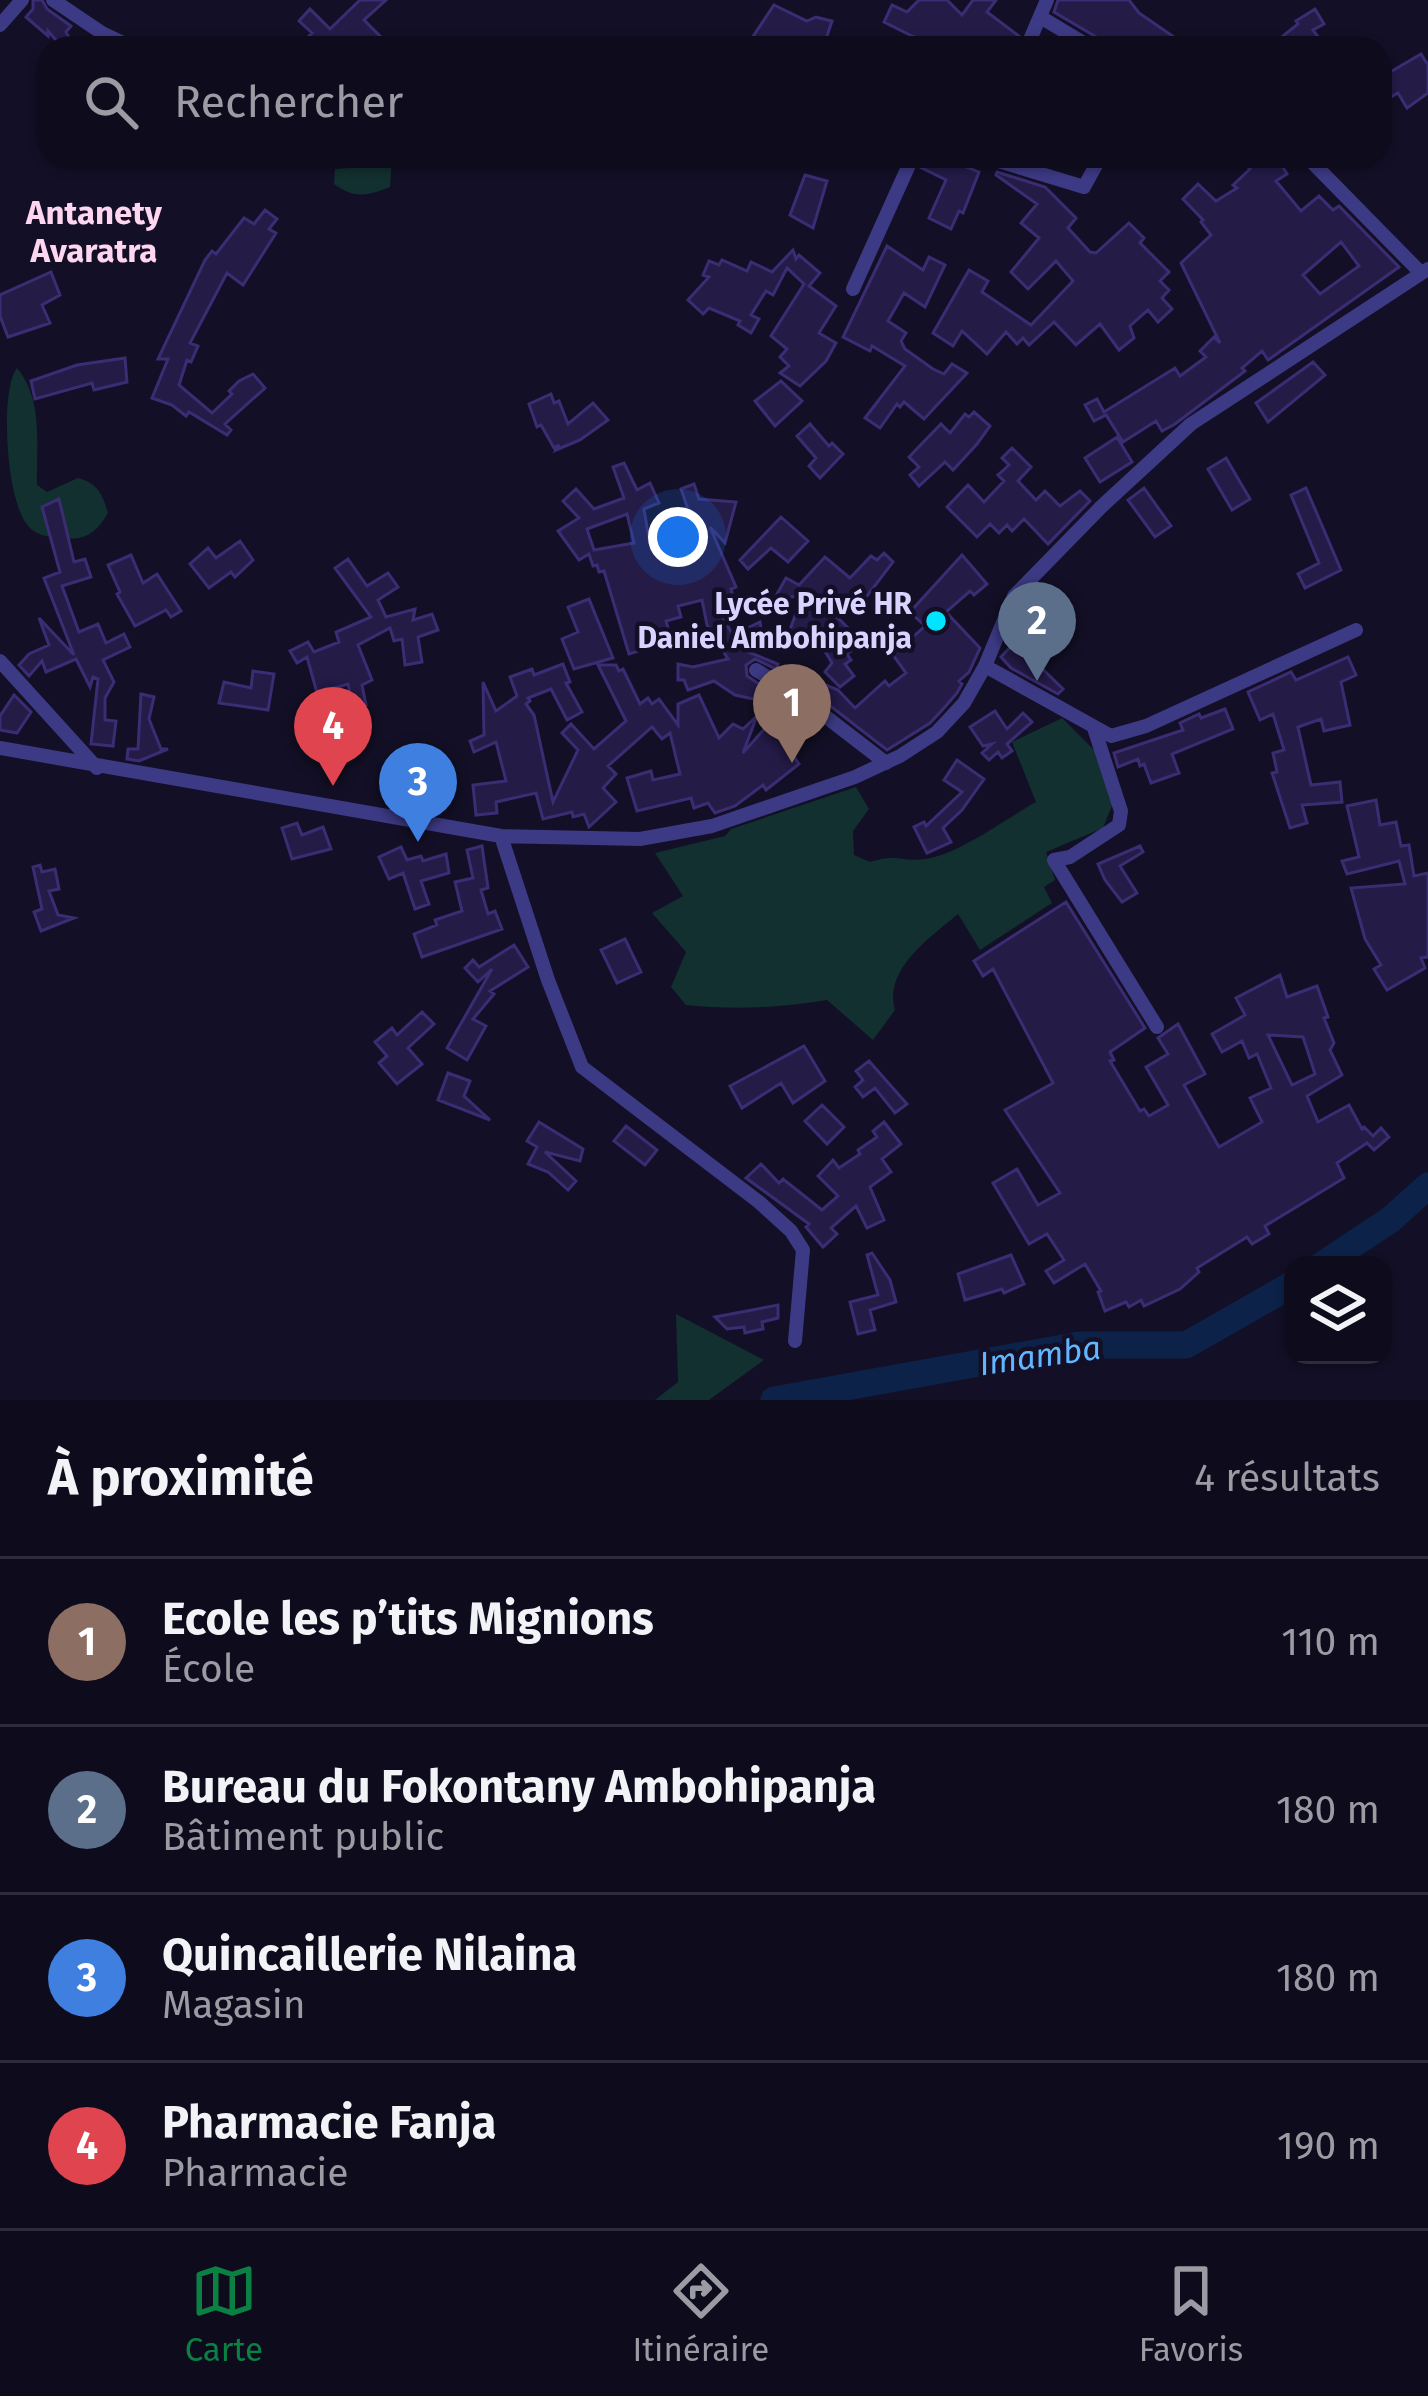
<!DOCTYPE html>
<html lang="fr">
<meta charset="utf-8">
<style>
:root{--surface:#0e0b1c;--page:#171425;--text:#f1f3f6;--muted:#9b9ba3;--line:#2e2b3b;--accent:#0b8043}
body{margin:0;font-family:"Fira Sans",sans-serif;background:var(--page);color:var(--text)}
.controls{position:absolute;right:36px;bottom:36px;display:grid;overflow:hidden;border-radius:24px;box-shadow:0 3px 9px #0004}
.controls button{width:108px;height:108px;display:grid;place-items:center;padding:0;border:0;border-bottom:3px solid var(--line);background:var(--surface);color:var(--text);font:60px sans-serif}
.you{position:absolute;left:678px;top:537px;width:42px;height:42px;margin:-30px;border:9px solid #fff;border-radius:50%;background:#1a73e8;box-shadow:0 0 0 18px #1a73e833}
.badge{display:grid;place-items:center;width:78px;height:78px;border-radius:50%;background:var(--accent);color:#fff;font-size:39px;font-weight:700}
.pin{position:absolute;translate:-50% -99px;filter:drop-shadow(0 3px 6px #0008)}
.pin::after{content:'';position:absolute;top:63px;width:42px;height:36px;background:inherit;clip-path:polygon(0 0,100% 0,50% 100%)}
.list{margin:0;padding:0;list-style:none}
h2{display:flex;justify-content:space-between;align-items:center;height:156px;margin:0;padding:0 48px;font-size:51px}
h2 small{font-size:39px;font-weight:400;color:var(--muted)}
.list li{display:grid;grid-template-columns:78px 1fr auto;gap:36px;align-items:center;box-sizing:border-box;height:168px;padding:0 48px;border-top:3px solid var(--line)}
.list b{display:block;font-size:45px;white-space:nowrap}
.list p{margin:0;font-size:39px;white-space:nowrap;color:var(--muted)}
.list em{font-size:39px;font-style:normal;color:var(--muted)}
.icon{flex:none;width:66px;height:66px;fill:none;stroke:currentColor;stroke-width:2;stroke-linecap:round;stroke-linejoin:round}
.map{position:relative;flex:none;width:1428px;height:1400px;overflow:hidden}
.search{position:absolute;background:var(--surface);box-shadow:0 3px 9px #0004;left:36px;right:36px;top:36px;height:132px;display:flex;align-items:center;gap:30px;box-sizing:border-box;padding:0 42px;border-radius:36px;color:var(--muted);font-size:45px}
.sheet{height:828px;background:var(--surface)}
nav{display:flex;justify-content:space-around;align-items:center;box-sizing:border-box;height:168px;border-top:3px solid var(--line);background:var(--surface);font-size:33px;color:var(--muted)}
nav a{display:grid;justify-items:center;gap:6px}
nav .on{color:var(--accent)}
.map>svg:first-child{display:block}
.green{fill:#12302f}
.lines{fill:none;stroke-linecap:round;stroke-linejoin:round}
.river{stroke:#0c2248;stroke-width:27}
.building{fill:#241b47;stroke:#3b2d73;stroke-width:3;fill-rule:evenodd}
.minor{stroke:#3d3a85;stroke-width:14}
.poi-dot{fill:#00e5ff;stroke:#130f26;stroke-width:4.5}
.labels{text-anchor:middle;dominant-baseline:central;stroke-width:9;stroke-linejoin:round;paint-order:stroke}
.poi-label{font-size:30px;font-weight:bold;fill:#d9d4ff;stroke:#130f26;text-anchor:end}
.neighbourhood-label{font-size:33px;font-weight:bold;fill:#ffd6f0;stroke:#130f26}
.water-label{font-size:33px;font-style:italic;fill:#62b6ff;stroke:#130f26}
</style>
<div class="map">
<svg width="1428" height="1400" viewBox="0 0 1428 1400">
<rect width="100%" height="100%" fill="#130f26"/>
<path class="green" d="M 370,156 L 392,156 L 390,187 C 368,196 354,199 334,184 L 335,169 L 364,167 Z
M 17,368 C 44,401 36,445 37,485 L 47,492 L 78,478 C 97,483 103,494 108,513 C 97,532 85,541 65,538 C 51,536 40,538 29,527 C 5,502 0,388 17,368 Z
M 1062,718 L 1098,754 L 1113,803 L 1103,828 L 1046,852 L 1055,880 L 1044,887 L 1052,903 L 980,950 L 958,914 C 931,937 883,969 895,1010 L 873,1040 L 827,1000 C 780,1008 734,1010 686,1005 L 671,987 L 686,952 L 652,913 L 683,896 L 655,853 L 725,836 L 731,829 L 856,787 L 869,809 L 853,831 L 854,855 L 870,862 C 897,853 902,862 925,859 C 958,855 1007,818 1036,802 L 1012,742 Z
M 676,1314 L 764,1360 L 709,1400 L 655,1400 L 678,1382 Z"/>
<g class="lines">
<path class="river" d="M 1322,1265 L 1390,1220 L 1428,1186
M 774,1400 L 1079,1345 L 1186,1345 L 1293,1284"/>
</g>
<path class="building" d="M 33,0 L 42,0 L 47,9 L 71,26 L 66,32 L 75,48 L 63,48 L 48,31 L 48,36 L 26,17 L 33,9 Z
M 360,0 L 386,0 L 364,20 L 385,41 L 378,48 L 350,48 L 345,42 L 338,48 L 297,48 L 312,33 L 299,21 L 310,9 L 330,29 Z
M 919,0 L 947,0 L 962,15 L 973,0 L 996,0 L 987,12 L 1019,36 L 1018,44 L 1014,48 L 920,48 L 924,42 L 884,22 L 892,5 L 907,12 Z
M 1058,0 L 1129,0 L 1139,13 L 1177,39 L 1166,48 L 1103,48 L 1098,38 L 1054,12 Z
M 774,5 L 807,21 L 816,17 L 832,21 L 823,48 L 801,48 L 786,40 L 783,48 L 773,44 L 771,47 L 752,38 Z
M 1315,9 L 1324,24 L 1313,30 L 1319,38 L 1314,41 L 1319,48 L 1268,48 L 1298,24 L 1296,21 Z
M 1421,54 L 1428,65 L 1428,93 L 1407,108 L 1398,93 L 1380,103 L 1380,78 Z
M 924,156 L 951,156 L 949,160 L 979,172 L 963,213 L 959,211 L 951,229 L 929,218 L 946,180 L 920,167 Z
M 1239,156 L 1276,156 L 1287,174 L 1276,181 L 1301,211 L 1319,196 L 1333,210 L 1339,206 L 1399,267 L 1268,360 L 1262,351 L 1242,368 L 1245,371 L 1175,424 L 1162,431 L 1156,421 L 1123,442 L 1106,415 L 1094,421 L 1085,405 L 1097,399 L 1104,412 L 1175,368 L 1180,376 L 1206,357 L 1200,351 L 1214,337 L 1220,343 L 1181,263 L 1211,235 L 1201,222 L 1203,220 L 1183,199 L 1198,184 L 1216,201 L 1237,188 L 1233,185 L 1250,169 ZM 1341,242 L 1359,266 L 1320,294 L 1303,275 Z
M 997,172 L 1045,187 L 1076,218 L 1068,228 L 1090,252 L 1096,253 L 1129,223 L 1144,238 L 1140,243 L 1169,272 L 1160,281 L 1169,290 L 1162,298 L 1172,309 L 1158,322 L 1148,310 L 1130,326 L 1134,338 L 1119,350 L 1100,324 L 1076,345 L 1054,322 L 1029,345 L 1023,338 L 1017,344 L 1006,332 L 987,354 L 962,331 L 953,346 L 933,333 L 969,270 L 988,281 L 982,292 L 1031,325 L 1073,281 L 1056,261 L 1028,289 L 1011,272 L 1039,238 L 1021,223 L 1037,204 L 996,175 Z
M 805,175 L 827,181 L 813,228 L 790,215 Z
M 265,210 L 277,219 L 269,229 L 276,233 L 243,285 L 227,273 L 190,343 L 198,346 L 191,362 L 187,360 L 179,385 L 212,413 L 232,394 L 229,391 L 239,381 L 253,374 L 265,388 L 225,424 L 231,430 L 227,435 L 189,412 L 186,416 L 172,405 L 152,398 L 168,359 L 158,359 L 205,260 L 212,251 L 216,254 L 244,218 L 254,224 Z
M 887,246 L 923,270 L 929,257 L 945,265 L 925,307 L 904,293 L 888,321 L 906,333 L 901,341 L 905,349 L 933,369 L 944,374 L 952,364 L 967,373 L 924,419 L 904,402 L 900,407 L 897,404 L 880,428 L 865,418 L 905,366 L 872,346 L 870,351 L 843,337 Z
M 793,250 L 796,259 L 799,255 L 820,273 L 809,286 L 836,306 L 819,333 L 836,343 L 826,361 L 800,386 L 780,373 L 789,366 L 780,357 L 787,349 L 771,336 L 804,284 L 787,268 L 773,295 L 766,291 L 751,315 L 759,319 L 751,333 L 738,325 L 740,321 L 709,308 L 703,314 L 688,300 L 709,277 L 703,275 L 709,261 L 719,265 L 722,260 L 747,271 L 751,262 L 772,272 Z
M 51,272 L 60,295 L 42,305 L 50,323 L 8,337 L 0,316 L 0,295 Z
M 125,358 L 127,382 L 94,390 L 92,383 L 35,399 L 31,381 L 77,365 Z
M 1313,362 L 1325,375 L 1268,422 L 1256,403 Z
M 781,381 L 802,401 L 775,426 L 755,401 Z
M 551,394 L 554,403 L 559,401 L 568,424 L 593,403 L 608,420 L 580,440 L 556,450 L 559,445 L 554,448 L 541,425 L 537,427 L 529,404 Z
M 974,412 L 990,426 L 977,444 L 953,470 L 945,462 L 919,486 L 910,475 L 919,467 L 909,457 L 941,424 L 950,433 L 965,414 L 969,417 Z
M 810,424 L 829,446 L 832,443 L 843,454 L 820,478 L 809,466 L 816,458 L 797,436 Z
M 1117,437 L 1132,462 L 1100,482 L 1085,458 Z
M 1012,448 L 1031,467 L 1018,481 L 1036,500 L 1045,491 L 1060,506 L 1080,491 L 1090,501 L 1048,544 L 1024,519 L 1012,531 L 1007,525 L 999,533 L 990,524 L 977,537 L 947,507 L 968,485 L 984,502 L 1004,481 L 998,475 L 1009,465 L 1002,458 Z
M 1226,458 L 1250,499 L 1232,510 L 1208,469 Z
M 624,463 L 637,490 L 650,483 L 659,503 L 644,509 L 649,539 L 681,531 L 679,524 L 692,521 L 681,489 L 694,484 L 699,499 L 736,502 L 725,543 L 710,527 L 736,587 L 731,589 L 736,609 L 720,613 L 733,635 L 760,622 L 763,641 L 741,649 L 778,664 L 776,669 L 755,659 L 746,665 L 747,676 L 768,690 L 763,701 L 735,695 L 714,681 L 688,690 L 684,680 L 678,680 L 678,664 L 693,667 L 728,659 L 707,625 L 702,600 L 678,606 L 681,617 L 666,621 L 672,641 L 629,654 L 604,571 L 599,572 L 597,565 L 593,566 L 589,554 L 579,560 L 558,531 L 579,518 L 563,501 L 576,489 L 594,509 L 624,498 L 613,467 ZM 627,514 L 634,543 L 594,550 L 587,529 Z
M 1144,488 L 1171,526 L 1155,537 L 1128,500 Z
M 1306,488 L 1341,570 L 1305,588 L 1298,574 L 1319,563 L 1291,495 Z
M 59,499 L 74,562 L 85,559 L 91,577 L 62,586 L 79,632 L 98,624 L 106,643 L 124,634 L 130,647 L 103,660 L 114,682 L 105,698 L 105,720 L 116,721 L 113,746 L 91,744 L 98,679 L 93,677 L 90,687 L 76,659 L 46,672 L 42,661 L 29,676 L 19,665 L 29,654 L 49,645 L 39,618 L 74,655 L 44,578 L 60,572 L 42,507 Z
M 781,517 L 808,541 L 788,562 L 771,548 L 748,569 L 740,560 Z
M 240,541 L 253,560 L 235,577 L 231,572 L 209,588 L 190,564 L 208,548 L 216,558 Z
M 884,553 L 893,562 L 861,604 L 854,596 L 837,617 L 862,642 L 847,654 L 851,660 L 845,664 L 854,676 L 840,687 L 825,672 L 832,663 L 826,653 L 814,641 L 789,632 L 799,605 L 813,598 L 811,593 L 773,601 L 786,578 L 799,585 L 825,557 L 850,578 L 871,556 L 877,560 Z
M 131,555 L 143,583 L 157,574 L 181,611 L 171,617 L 166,610 L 135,626 L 117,594 L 120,592 L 108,565 Z
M 962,555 L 987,584 L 974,595 L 970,591 L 946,612 L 980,648 L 969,672 L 959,681 L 962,684 L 957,693 L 944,708 L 930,723 L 887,750 L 829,705 L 812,679 L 838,690 L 855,708 L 885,681 L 889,686 L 906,673 L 893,655 L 925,626 L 910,612 Z
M 348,559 L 367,586 L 388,573 L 398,587 L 378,600 L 386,617 L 415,609 L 413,620 L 432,614 L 438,630 L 418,637 L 422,662 L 405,665 L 402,639 L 394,641 L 390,628 L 358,645 L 372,680 L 362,685 L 366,705 L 354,708 L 348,684 L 317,693 L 307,657 L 297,663 L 290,651 L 308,642 L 314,652 L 339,642 L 336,632 L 371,617 L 335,568 Z
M 589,599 L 613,658 L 574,669 L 562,639 L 578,632 L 568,607 Z
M 1015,642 L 1063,689 L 1058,694 L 1011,668 L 1001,657 Z
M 1348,657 L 1356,675 L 1341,682 L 1350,725 L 1324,731 L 1321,719 L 1298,727 L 1311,785 L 1340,782 L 1342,802 L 1302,805 L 1307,823 L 1290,828 L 1272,773 L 1277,772 L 1273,753 L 1284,750 L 1273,714 L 1260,720 L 1248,692 L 1291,672 L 1296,680 Z
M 563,664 L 570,682 L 566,683 L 582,712 L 567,720 L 551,689 L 528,698 L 530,701 L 526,704 L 534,715 L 553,802 L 578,750 L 562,733 L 571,724 L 594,749 L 626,721 L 598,665 L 616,665 L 619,671 L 623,669 L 640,704 L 648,698 L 652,704 L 659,699 L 678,725 L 678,704 L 699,695 L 719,738 L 733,724 L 743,729 L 757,716 L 743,753 L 788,702 L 801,712 L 780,737 L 799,764 L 766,790 L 763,785 L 735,806 L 715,813 L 708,803 L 694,808 L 691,798 L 637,811 L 627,778 L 651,771 L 653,780 L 680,774 L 670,733 L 662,739 L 652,727 L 608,766 L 616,774 L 603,788 L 616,802 L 589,827 L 584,814 L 573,817 L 572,812 L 543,819 L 536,793 L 496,802 L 497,813 L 476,815 L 473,785 L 506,781 L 496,742 L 474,752 L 470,741 L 484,735 L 483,682 L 496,711 L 517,696 L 510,677 L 532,669 L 534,675 Z
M 253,671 L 274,674 L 268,710 L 219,703 L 224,682 L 251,688 Z
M 141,694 L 154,697 L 149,719 L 161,749 L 168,749 L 139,761 L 127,759 L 128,749 L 138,749 Z
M 14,695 L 31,712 L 17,733 L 0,730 L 0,716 Z
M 1225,709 L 1233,729 L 1172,754 L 1179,773 L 1151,783 L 1144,764 L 1140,766 L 1138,759 L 1118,767 L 1114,753 L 1183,730 L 1180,723 L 1199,714 L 1201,718 Z
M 995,711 L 1007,729 L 1023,713 L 1032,722 L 1007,744 L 1012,751 L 1002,758 L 998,752 L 989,760 L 982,753 L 992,744 L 983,746 L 970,727 Z
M 957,760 L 984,779 L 962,810 L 943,828 L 951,842 L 927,853 L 914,827 L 924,822 L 926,826 L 962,792 L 944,780 Z
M 1376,800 L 1380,825 L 1396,822 L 1401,846 L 1409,845 L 1414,876 L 1428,873 L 1428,957 L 1421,958 L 1425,968 L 1387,990 L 1374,969 L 1381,965 L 1365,939 L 1351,888 L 1405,884 L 1399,861 L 1347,874 L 1342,861 L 1359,857 L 1347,806 Z
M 297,823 L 302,835 L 323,827 L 331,849 L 292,859 L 282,828 Z
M 482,846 L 488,888 L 481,890 L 488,914 L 495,911 L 502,929 L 422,957 L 414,934 L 437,925 L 435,920 L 462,911 L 455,882 L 473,878 L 467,850 Z
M 1140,846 L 1143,852 L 1120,866 L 1137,893 L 1122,902 L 1105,880 L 1098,864 Z
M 401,847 L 407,860 L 421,856 L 423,861 L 446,854 L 449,873 L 421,881 L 429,904 L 415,909 L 403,873 L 389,879 L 379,857 Z
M 40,865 L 42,872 L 55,869 L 59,889 L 49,891 L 58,915 L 74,918 L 41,931 L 34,912 L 42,909 L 33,867 Z
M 1066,902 L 1145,1028 L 1110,1052 L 1114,1060 L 1110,1061 L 1140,1111 L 1144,1109 L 1149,1116 L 1168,1105 L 1146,1067 L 1168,1054 L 1158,1038 L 1178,1024 L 1205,1074 L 1184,1085 L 1219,1147 L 1262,1122 L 1250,1098 L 1271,1088 L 1257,1054 L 1249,1058 L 1242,1041 L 1222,1052 L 1212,1034 L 1245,1015 L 1236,998 L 1280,975 L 1287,997 L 1317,986 L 1328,1017 L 1324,1018 L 1334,1043 L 1330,1050 L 1342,1075 L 1307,1096 L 1318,1122 L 1349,1105 L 1362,1129 L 1364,1127 L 1373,1136 L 1381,1128 L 1389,1137 L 1374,1150 L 1367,1143 L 1337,1163 L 1344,1178 L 1265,1226 L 1269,1234 L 1252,1244 L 1247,1237 L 1197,1268 L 1199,1272 L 1180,1289 L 1144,1306 L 1141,1300 L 1129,1307 L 1126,1302 L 1105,1311 L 1098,1292 L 1101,1291 L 1085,1264 L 1054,1283 L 1046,1271 L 1064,1260 L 1047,1234 L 1029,1244 L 993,1183 L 1017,1169 L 1038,1205 L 1060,1193 L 1005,1110 L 1053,1083 L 993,969 L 983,976 L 974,961 ZM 1268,1035 L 1303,1037 L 1315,1074 L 1292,1085 Z
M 625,939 L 641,972 L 617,983 L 601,950 Z
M 514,945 L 528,967 L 490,991 L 494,994 L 473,1019 L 486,1026 L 467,1060 L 447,1048 L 492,969 L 478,982 L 465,968 L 473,960 L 479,967 Z
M 422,1012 L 434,1024 L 408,1048 L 422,1064 L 397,1084 L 379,1063 L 387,1056 L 375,1042 L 392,1028 L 397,1035 Z
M 804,1046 L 825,1081 L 793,1103 L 781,1083 L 742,1108 L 730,1086 Z
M 869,1061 L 907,1104 L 895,1113 L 875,1088 L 863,1097 L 855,1087 L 863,1080 L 856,1071 Z
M 448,1073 L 470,1081 L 464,1096 L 490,1120 L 438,1100 Z
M 822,1105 L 844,1127 L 827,1144 L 805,1121 Z
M 539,1122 L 583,1149 L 580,1161 L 545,1152 L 576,1181 L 568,1190 L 548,1172 L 528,1164 L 537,1147 L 527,1141 Z
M 884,1122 L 901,1144 L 882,1159 L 891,1172 L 870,1187 L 884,1220 L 867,1228 L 856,1206 L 831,1228 L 837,1234 L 823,1247 L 806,1227 L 809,1224 L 746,1178 L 761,1164 L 779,1183 L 783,1179 L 822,1210 L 838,1196 L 818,1176 L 833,1160 L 839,1168 L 860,1154 L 858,1150 L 877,1137 L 873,1131 Z
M 626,1126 L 657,1150 L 645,1165 L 614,1141 Z
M 872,1253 L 890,1280 L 896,1302 L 870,1310 L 875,1330 L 858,1334 L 850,1302 L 878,1295 L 867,1255 Z
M 1011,1255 L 1024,1284 L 1004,1293 L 1002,1289 L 965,1300 L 958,1274 Z
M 778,1305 L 778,1318 L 762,1322 L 763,1329 L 745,1333 L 744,1327 L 727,1329 L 715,1317 Z"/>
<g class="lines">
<path class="minor" d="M 53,0 L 102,33 L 134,48
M 1042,18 L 1092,48
M 0,25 L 22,0
M 1029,42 L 1047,0
M 982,156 L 1084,187 L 1101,156
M 1306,156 L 1421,273
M 853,289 L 913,156
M 0,661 L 97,768
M 985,666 L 1111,736 L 1146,726 L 1356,630
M 756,670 L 799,696 L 886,763
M 1094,728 L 1121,811 L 1119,825 L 1070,857 L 1054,860 L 1157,1027
M 0,748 L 501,836 L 640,839 L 712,826 L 855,777 L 900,756 L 937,732 L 964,703 L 985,666 L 1014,596 L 1101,507 L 1191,424 L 1428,269
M 501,836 L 548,980 L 582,1067 L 759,1202 L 791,1231 L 803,1250 L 795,1341"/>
</g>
<circle class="poi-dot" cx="936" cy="621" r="12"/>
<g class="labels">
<g class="poi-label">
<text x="912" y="604">Lycée Privé HR<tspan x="912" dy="34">Daniel Ambohipanja</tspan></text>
</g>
<g class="neighbourhood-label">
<text x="94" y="213">Antanety<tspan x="94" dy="38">Avaratra</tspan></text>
</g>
<g class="water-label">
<text transform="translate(1040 1356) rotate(-8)">Imamba</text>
</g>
</g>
</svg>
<div class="controls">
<button><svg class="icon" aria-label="layers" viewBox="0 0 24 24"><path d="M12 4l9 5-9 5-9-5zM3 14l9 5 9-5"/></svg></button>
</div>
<div class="you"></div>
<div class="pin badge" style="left:792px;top:763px;background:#8d6e63">1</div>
<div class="pin badge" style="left:1037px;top:681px;background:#5c6f8a">2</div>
<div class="pin badge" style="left:418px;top:842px;background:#3f7fe0">3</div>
<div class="pin badge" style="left:333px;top:786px;background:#e0444e">4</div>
<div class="search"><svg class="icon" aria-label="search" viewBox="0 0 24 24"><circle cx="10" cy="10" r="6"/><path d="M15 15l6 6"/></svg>Rechercher</div>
</div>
<section class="sheet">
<h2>À proximité<small>4 résultats</small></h2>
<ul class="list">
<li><span class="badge" style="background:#8d6e63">1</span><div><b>Ecole les p’tits Mignions</b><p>École</p></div><em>110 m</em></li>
<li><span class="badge" style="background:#5c6f8a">2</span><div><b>Bureau du Fokontany Ambohipanja</b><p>Bâtiment public</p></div><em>180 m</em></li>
<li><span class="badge" style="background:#3f7fe0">3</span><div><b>Quincaillerie Nilaina</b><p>Magasin</p></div><em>180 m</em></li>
<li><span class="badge" style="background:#e0444e">4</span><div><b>Pharmacie Fanja</b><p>Pharmacie</p></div><em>190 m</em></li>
</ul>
</section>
<nav>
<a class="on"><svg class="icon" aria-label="map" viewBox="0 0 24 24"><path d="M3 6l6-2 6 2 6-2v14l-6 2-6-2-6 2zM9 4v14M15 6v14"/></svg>Carte</a>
<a><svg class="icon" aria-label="directions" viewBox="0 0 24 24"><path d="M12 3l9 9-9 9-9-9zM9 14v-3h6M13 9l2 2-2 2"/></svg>Itinéraire</a>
<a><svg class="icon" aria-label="saved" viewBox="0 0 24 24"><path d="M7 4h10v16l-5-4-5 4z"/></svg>Favoris</a>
</nav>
